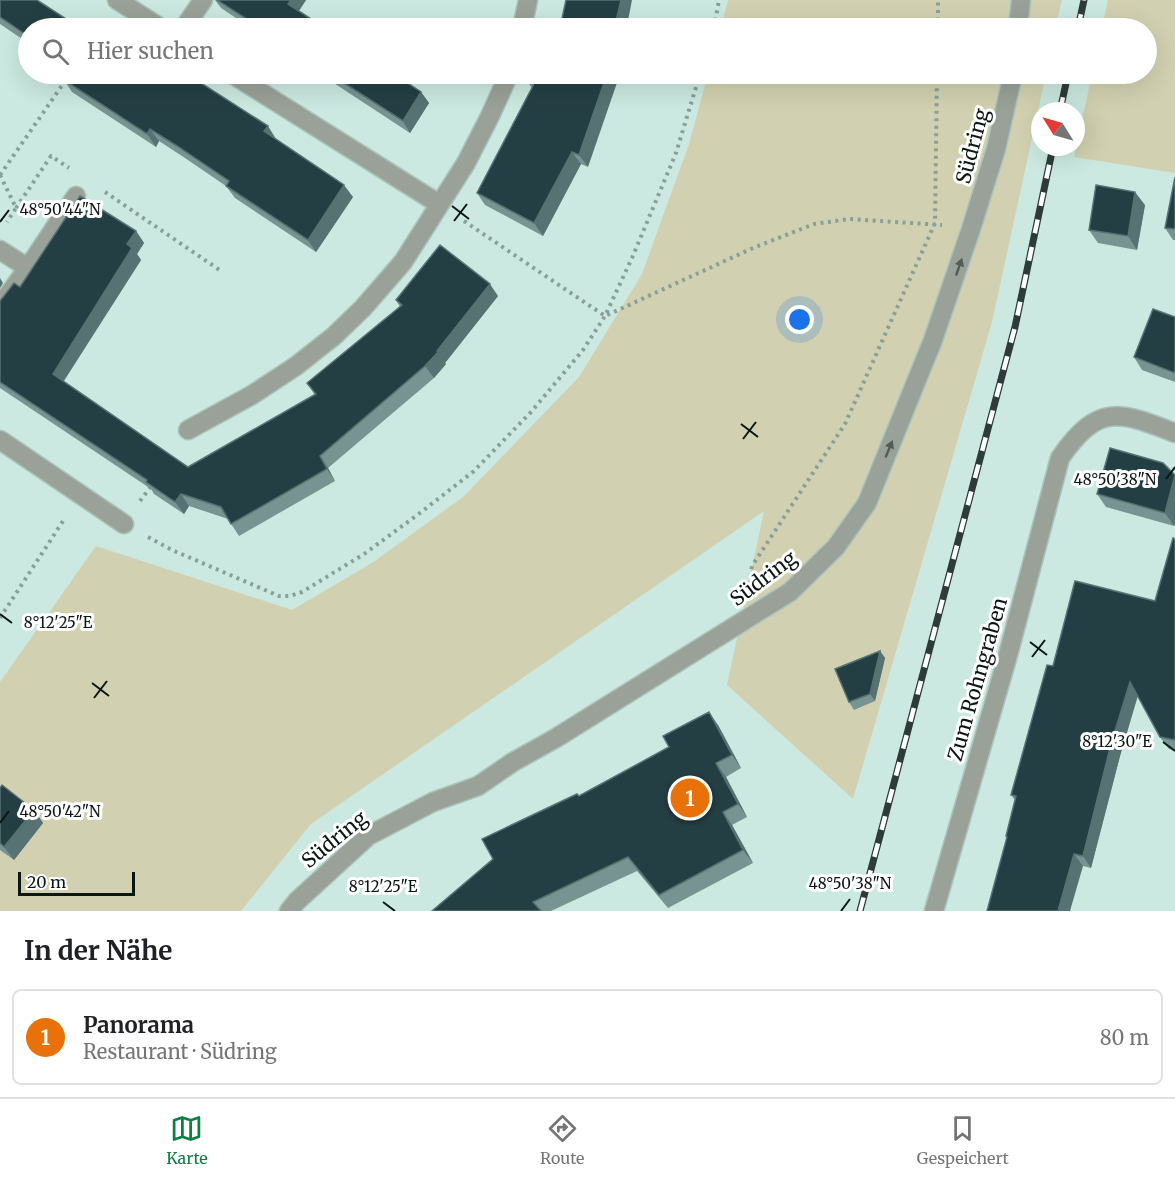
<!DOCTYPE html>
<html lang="de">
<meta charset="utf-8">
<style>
:root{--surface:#fff;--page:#f2f2f2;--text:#202124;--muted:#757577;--line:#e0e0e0;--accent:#0b8043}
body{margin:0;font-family:Merriweather,serif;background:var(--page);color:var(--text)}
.compass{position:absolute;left:1031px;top:102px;width:54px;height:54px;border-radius:50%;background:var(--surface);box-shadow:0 6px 24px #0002;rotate:307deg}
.scale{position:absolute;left:18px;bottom:15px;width:117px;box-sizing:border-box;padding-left:6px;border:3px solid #0c1714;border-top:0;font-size:16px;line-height:21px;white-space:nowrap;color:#0c1714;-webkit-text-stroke:4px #fff;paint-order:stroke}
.you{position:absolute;left:800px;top:320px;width:21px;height:21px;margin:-15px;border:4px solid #fff;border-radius:50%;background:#1a73e8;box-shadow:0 0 0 9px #1a73e833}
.badge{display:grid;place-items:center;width:39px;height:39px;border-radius:50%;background:var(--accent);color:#fff;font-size:20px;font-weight:700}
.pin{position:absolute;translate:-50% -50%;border:3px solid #fff;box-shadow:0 2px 6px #0006}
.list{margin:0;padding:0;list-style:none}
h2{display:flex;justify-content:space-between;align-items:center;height:78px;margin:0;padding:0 24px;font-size:26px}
h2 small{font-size:20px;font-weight:400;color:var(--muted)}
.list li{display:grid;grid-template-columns:39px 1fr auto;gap:18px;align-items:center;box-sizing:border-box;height:96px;margin:0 12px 12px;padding:0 12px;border:2px solid var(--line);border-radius:9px}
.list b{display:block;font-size:22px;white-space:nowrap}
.list p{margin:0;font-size:20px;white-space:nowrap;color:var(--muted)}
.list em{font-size:20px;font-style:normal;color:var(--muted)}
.icon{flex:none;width:33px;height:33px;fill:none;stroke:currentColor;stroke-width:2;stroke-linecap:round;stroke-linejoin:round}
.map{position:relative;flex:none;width:1175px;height:911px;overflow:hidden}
.search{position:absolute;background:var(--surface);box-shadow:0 6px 24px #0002;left:18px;right:18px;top:18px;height:66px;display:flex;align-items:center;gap:15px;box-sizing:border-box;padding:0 21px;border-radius:33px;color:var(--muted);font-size:22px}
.sheet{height:186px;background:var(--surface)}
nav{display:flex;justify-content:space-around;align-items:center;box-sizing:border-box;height:84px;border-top:2px solid var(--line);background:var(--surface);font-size:16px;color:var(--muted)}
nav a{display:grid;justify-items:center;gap:3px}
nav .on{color:var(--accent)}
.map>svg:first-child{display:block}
.green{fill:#d1d1b1}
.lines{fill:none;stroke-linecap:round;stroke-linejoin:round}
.service-casing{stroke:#a9c3bb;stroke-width:21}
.minor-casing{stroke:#a9c3bb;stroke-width:21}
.path{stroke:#89a099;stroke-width:4;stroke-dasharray:3 4.5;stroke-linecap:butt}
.service{stroke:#9aa198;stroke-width:18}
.minor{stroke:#9aa198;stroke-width:18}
.rail-casing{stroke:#2e3c38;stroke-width:7}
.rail{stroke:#fff;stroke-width:4.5;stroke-dasharray:14;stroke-linecap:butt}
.wall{fill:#789492}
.shaded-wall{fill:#567273}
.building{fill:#243f44;stroke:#567273;stroke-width:1.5}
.oneway{fill:#535c56}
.ticks{fill:none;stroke:#0c1714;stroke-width:2}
.labels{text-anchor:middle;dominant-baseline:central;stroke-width:6;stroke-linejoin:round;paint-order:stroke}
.street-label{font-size:20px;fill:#0c1714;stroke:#fff}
.ticks-label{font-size:15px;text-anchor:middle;fill:#0c1714;stroke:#fff;stroke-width:6;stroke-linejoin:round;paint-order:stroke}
</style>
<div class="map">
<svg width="1175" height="911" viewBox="0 0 1175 911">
<rect width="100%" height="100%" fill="#cbe9e0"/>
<path class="green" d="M 728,0 L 1062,0 L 1055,28 L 721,28 Z
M 1108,0 L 1175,0 L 1175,173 L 1074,157 L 1092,74 L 1146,74 L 1146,28 L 1102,28 Z
M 708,74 L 1046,74 L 992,322 L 853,799 L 727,685 L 764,511 L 311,824 L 241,911 L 0,911 L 0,682 L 96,546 L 292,610 L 372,563 L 463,497 L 579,377 L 642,274 L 689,144 Z"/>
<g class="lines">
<g class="service-casing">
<path id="service" d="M 184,28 L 203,0
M 0,250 L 28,268
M 0,306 L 28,268 L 76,196"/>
</g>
<g class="minor-casing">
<path id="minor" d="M 117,0 L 161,28
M 522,28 L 528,0
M 1018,28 L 1021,0
M 232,74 L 439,204
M 188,430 L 252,395 L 296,366 L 334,336 L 363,308 L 403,262 L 466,163 L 490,116 L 509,74
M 0,440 L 124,524
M 289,911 L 297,901 L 368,836 L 433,802 L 478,786 L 513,762 L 556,738 L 790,592 L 836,547 L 867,503 L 933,340 L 971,229 L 996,149 L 1013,74
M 934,911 L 1008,655 L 1060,458 C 1098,403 1119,411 1175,433"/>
</g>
<path class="path" d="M 714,28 L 719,0
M 938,28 L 938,0
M 0,175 L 70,74
M 0,175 L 16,208 L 7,222
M 105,192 L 221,271
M 16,208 L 51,156 L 69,168
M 464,221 L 605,316 L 753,248 L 814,224 L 850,219 L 942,225
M 140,501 L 152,485
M 148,537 L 172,550 L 279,596 L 290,596 L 302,592 L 364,554 L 420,513 L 474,471 L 531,412 L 583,350 L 605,316 L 632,258 L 676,153 L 700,74
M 749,584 L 752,566 L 845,424 L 935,223 L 937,74
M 0,618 L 65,518"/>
<use href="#service" class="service"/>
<use href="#minor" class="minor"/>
<g class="rail-casing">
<path id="rail" d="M 1078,28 L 1084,0
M 1060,111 L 1068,74
M 860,911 L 1015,327 L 1053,147"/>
</g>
<use href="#rail" class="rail"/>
</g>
<path class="wall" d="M 0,0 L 28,28 L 28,43 L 0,24 Z
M 215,0 L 306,0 L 299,11 L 325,28 L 251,28 L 221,8 Z
M 320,74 L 394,74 L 421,92 L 429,103 L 410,133 Z
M 528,74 L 588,167 L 581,164 L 543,236 L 485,205 L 477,193 L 532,88 L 526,80 Z
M 64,80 L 276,139 L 353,197 L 316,252 L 235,198 L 226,186 L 185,158 L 159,141 L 156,147 L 72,92 Z
M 1175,177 L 1175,240 L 1173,240 L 1165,228 Z
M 1145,205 L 1137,250 L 1098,243 L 1089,230 Z
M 136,231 L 144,243 L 137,254 L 141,260 L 64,381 L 188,467 L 315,395 L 307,383 L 400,307 L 396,300 L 498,296 L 445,363 L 446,364 L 434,378 L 328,468 L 335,481 L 239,536 L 228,519 L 189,506 L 184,514 L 154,494 L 151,489 L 0,388 L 0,301 Z
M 1175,317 L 1175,382 L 1142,370 L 1134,357 Z
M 1175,475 L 1174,526 L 1106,507 L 1097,494 Z
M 1175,539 L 1175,750 L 1169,749 L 1160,737 L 1138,696 L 1120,756 L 1091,868 L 1083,866 L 1007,838 L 1006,836 L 1015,800 L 1011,795 L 1053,666 L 1155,601 Z
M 880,651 L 885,658 L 875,701 L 854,710 L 849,702 Z
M 718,725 L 741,768 L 726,777 L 747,817 L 732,825 L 753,863 L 668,908 L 637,871 L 551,911 L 432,911 L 579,796 Z
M 0,788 L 34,810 L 43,823 L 14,860 L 0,850 Z"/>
<path class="shaded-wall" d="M 291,0 L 306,0 L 296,15 L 288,4 Z
M 621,0 L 632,0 L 627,26 L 629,28 L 622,28 L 616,21 Z
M 607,74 L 620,74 L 588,167 L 579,155 Z
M 421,92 L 429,103 L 410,133 L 403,121 Z
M 268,126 L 276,139 L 264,131 Z
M 150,129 L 159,141 L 156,147 L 147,134 Z
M 572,152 L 581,164 L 543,236 L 534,223 Z
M 344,185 L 353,197 L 316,252 L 308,240 Z
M 1135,192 L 1145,205 L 1137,250 L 1128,236 Z
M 136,231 L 144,243 L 137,254 L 141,260 L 61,385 L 53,374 L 127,244 Z
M 0,278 L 3,283 L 0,288 Z
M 490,284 L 498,296 L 445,363 L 446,364 L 434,378 L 425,366 Z
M 320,456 L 328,468 L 335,481 L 327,469 Z
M 1175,475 L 1175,524 L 1174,526 L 1165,513 Z
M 181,494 L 189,506 L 184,514 L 175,502 Z
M 880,651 L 885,658 L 875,701 L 870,694 Z
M 1130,682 L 1138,694 L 1120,756 L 1091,868 L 1083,856 L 1111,744 Z
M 709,712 L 718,725 L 741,768 L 732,755 Z
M 716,763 L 726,777 L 747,817 L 738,804 Z
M 34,810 L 43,823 L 14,860 L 4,847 Z
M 723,812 L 732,825 L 753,863 L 743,850 Z
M 1074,854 L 1083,866 L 1070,911 L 1058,911 Z"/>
<path class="building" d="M 0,0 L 37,0 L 80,28 L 28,28 L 28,36 L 0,17 Z
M 217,0 L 291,0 L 288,4 L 325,28 L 261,28 Z
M 566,0 L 621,0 L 616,21 L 624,22 L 622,28 L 543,28 L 544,23 L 560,28 Z
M 100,24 L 107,28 L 97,28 Z
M 68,74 L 176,74 L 181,77 L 183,74 L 187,74 L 268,126 L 264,131 L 344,185 L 308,240 L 226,186 L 229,181 L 177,146 L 150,129 L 147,134 L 64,80 Z
M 330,74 L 394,74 L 421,92 L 403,121 Z
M 528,74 L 607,74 L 579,155 L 572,152 L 534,223 L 477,193 L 535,82 L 526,80 Z
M 1175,177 L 1175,229 L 1165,228 Z
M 1096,185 L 1135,192 L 1128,236 L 1089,230 Z
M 80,196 L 136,231 L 127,244 L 132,248 L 53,374 L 188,467 L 316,394 L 307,383 L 402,305 L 396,300 L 440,245 L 490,284 L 437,351 L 438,352 L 425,366 L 320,456 L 327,469 L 231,524 L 221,507 L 181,494 L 175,502 L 146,482 L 147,480 L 0,382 L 0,301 L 14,283 L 20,287 Z
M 1153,309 L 1175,317 L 1175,373 L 1134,357 Z
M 1110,448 L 1163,463 L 1175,475 L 1165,513 L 1097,494 Z
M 1173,538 L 1175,539 L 1175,740 L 1160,737 L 1130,682 L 1111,744 L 1083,856 L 1074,854 L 1058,911 L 987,911 L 1007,837 L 1006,836 L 1016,796 L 1011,795 L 1047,665 L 1053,666 L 1075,581 L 1155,601 Z
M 880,651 L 870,694 L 849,702 L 835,669 Z
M 709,712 L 732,755 L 716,763 L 738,804 L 723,812 L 743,850 L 659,895 L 628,857 L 533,902 L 541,911 L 432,911 L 493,859 L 482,839 L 577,794 L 579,796 L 669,747 L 663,736 Z
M 2,785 L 34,810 L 4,847 L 0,843 L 0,788 Z"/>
<defs><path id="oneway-solid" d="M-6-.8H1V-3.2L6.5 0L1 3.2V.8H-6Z" transform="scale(1.5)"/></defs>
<g class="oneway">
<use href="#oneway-solid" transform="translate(959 267) rotate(-71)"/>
<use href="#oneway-solid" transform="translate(889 449) rotate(-68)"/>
</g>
<path class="ticks" d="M 452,206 L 469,219M 454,221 L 467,204M 0,222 L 9,210M 741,424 L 758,437M 743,439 L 756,422M 1166,479 L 1175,467M 0,614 L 12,623M 1030,642 L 1047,655M 1032,657 L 1045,640M 92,683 L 109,696M 94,698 L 107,681M 1163,742 L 1175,751M 0,823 L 9,811M 383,902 L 395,911M 841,911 L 850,899"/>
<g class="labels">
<g class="street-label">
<text transform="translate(972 146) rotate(-75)">Südring</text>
<text transform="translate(763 578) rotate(-37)">Südring</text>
<text transform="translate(977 679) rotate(-74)">Zum Rohngraben</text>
<text transform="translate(334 839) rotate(-39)">Südring</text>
</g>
</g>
<g class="ticks-label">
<text x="60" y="215">48°50'44"N</text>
<text x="1115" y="485">48°50'38"N</text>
<text x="58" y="628">8°12'25"E</text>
<text x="1117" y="747">8°12'30"E</text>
<text x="60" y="817">48°50'42"N</text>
<text x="850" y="889">48°50'38"N</text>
<text x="383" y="892">8°12'25"E</text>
</g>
</svg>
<svg class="compass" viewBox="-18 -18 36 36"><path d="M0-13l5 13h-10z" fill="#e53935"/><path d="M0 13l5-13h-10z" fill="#757577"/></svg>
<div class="scale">20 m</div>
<div class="you"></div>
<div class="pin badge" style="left:690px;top:798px;background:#e8710a">1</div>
<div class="search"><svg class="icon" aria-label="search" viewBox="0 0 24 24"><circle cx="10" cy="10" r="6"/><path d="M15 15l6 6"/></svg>Hier suchen</div>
</div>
<section class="sheet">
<h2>In der Nähe<small></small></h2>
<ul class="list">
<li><span class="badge" style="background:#e8710a">1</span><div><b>Panorama</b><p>Restaurant · Südring</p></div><em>80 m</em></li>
</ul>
</section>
<nav>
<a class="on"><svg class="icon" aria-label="map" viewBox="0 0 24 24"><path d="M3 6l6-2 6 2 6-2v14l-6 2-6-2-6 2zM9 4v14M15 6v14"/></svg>Karte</a>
<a><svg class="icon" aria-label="directions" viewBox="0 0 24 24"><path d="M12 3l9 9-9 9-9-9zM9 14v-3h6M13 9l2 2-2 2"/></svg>Route</a>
<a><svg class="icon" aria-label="saved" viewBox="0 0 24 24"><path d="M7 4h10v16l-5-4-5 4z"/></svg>Gespeichert</a>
</nav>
